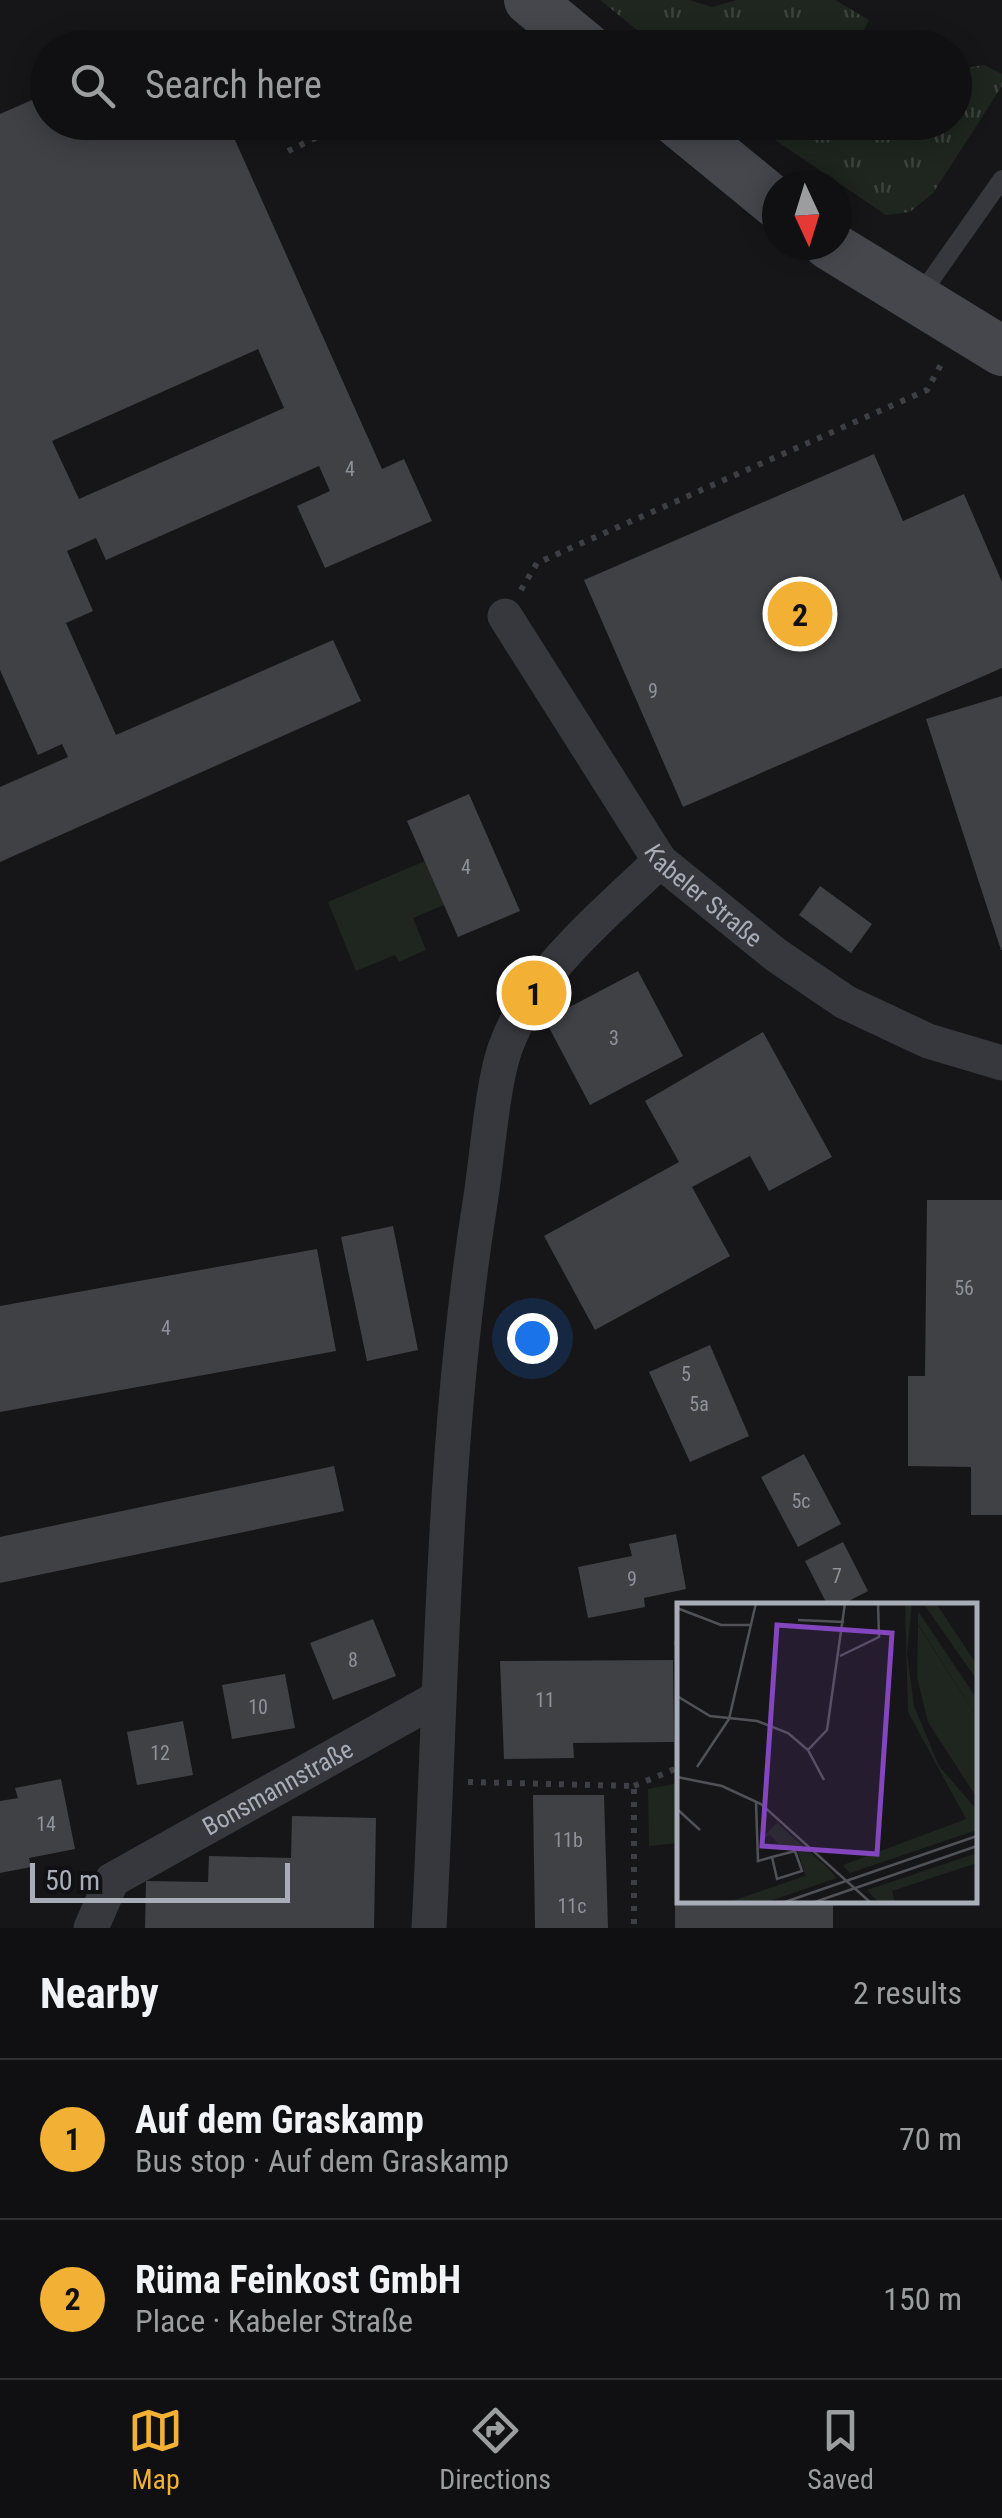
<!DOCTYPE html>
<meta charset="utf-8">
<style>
:root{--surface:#101012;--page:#1e1e20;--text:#f1f3f6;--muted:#9c9d9f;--line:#303032;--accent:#f2b134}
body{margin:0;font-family:"Roboto Condensed",sans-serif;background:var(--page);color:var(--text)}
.compass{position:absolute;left:762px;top:170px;width:90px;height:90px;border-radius:50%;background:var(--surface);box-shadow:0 5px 25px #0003;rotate:176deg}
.scale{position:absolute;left:30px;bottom:25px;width:260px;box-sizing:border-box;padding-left:10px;border:5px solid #a8adb8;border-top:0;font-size:28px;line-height:35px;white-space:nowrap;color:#a8adb8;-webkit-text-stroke:8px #111113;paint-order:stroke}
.you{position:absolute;left:532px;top:1338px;width:35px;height:35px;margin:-25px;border:8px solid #fff;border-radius:50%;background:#1a73e8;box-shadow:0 0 0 15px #1a73e833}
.badge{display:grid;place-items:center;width:65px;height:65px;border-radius:50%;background:var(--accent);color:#111;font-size:32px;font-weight:700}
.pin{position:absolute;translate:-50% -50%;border:5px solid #fff;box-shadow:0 2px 10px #0006}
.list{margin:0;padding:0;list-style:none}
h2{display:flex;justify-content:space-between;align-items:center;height:130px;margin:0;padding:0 40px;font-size:42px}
h2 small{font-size:32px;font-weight:400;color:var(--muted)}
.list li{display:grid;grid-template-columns:65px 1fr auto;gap:30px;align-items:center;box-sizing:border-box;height:160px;padding:0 40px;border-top:2px solid var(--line)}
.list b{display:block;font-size:38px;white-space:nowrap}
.list p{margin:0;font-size:32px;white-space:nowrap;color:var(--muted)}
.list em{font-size:32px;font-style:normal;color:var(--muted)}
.icon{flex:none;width:55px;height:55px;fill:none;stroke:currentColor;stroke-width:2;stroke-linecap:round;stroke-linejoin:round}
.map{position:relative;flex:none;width:1002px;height:1928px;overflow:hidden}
.search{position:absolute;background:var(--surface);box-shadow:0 5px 25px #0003;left:30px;right:30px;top:30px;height:110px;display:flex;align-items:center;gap:25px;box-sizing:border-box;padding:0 35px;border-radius:55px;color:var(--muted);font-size:38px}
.sheet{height:450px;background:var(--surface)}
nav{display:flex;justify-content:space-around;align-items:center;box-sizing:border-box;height:140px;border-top:2px solid var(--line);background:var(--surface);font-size:28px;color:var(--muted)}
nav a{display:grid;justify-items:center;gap:5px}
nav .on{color:var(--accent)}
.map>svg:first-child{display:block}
.grass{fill:url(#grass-tufts)}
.park{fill:#1e261f}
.building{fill:#404145;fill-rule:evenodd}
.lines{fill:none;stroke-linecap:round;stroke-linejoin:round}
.path{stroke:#3d3f44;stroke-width:6;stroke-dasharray:5 8;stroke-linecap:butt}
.lane{stroke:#37383d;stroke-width:18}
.street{stroke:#37383d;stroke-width:35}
.secondary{stroke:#45474d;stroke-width:50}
.labels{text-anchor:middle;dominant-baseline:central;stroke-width:10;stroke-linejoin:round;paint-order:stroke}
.number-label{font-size:20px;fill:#8e929b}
.street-label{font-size:25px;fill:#a8adb8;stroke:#111113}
.inset-road{fill:none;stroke:#505258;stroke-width:2.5}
.view{fill:#8446be;fill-opacity:0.15;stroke:#8446be;stroke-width:5}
.inset-edge{fill:none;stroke:#a8adb8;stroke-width:5}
</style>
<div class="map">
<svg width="1002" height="1928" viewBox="0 0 1002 1928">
<defs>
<pattern id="grass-tufts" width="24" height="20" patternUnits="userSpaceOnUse" patternTransform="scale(2.5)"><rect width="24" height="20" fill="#1e261f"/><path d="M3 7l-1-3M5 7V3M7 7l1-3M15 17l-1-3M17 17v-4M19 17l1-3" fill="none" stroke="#3c433d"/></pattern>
</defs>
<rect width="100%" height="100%" fill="#161618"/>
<path class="grass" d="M 600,0 L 689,0 L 712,7 L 737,0 L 835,0 L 869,20 L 855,47 L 658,47 Z
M 984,65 L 1002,74 L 1002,86 L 933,193 L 910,212 L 886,215 L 750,123 L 954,122 L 955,84 L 965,68 Z"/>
<path class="park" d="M 425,861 L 444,905 L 413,918 L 426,950 L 399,962 L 395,955 L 356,971 L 328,902 Z
M 679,1783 L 679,1843 L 649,1846 L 648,1789 Z"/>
<path class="building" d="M 186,32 L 193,48 L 151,48 Z
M 48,93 L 48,122 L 227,122 L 382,469 L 404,459 L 432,521 L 325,568 L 297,506 L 330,491 L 319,466 L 106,560 L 96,538 L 67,551 L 93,611 L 66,623 L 116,735 L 333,640 L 361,701 L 0,862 L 0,787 L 68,757 L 62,744 L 38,755 L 0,670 L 0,114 ZM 258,349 L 284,408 L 79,499 L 52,441 Z
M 874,454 L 903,521 L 964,494 L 1002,582 L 1002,668 L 683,807 L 584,580 Z
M 1002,696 L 1002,950 L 1001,950 L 926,719 Z
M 469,794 L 520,911 L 458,937 L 407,821 Z
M 820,886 L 872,924 L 851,953 L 799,915 Z
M 638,971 L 683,1056 L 590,1105 L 545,1020 Z
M 763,1032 L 832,1157 L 769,1191 L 750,1156 L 692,1187 L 730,1256 L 595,1330 L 544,1236 L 679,1162 L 645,1101 Z
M 927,1200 L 1002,1200 L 1002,1515 L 971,1515 L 971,1467 L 908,1466 L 908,1376 L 925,1376 Z
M 393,1226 L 418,1350 L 367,1361 L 341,1237 Z
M 317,1249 L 336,1351 L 0,1412 L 0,1306 Z
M 710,1345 L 749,1436 L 690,1462 L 649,1372 Z
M 804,1454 L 841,1524 L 798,1547 L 761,1477 Z
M 334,1466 L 344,1511 L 0,1583 L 0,1537 Z
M 676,1534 L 686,1589 L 644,1598 L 645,1607 L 588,1618 L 578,1567 L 632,1556 L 629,1544 Z
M 843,1542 L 868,1591 L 839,1606 L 828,1606 L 805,1561 Z
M 373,1619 L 396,1676 L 333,1700 L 310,1643 Z
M 673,1660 L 674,1742 L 573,1743 L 574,1758 L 504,1759 L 500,1661 Z
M 285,1674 L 295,1728 L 232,1739 L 222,1685 Z
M 183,1721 L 193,1775 L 137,1785 L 127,1732 Z
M 61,1779 L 75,1849 L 29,1858 L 31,1867 L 0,1873 L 0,1801 L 18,1798 L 15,1788 Z
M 533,1795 L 604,1795 L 608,1928 L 535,1928 Z
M 292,1816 L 376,1818 L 374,1928 L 145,1928 L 146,1881 L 208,1882 L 209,1856 L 291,1858 Z
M 675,1894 L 680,1894 L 680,1900 L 833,1900 L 833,1928 L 675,1928 Z"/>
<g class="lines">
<path class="path" d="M 288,151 L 349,122
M 521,590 L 537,563 L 927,390 L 944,359
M 677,1641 L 680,1657
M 468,1782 L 634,1786 L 634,1928
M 634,1786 L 680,1767"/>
<path class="lane" d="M 919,297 L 1002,179"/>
<g class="street">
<path id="s1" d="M 505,616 L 660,861 L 776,955 L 845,1002 L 928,1041 L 1002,1063"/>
<path id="s2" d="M 91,1928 L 112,1880 L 438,1698"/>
<path d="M 429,1928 C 442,1687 442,1442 480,1203 C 487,1161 492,1083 506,1046 C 534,970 603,916 660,861"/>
</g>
<path class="secondary" d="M 529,0 L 587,48
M 677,122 L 777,204
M 829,245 L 1002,351"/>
</g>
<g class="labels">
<g class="number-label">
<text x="350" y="469">4</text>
<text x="653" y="691">9</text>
<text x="466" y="867">4</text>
<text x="614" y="1038">3</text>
<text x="964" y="1288">56</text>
<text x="166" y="1328">4</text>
<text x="686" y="1374">5</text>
<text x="699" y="1404">5a</text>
<text x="801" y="1501">5c</text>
<text x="837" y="1576">7</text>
<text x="632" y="1579">9</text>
<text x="353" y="1660">8</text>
<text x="545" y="1700">11</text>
<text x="258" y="1707">10</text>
<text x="160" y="1753">12</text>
<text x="46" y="1824">14</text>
<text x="568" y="1840">11b</text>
<text x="572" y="1906">11c</text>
</g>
<g class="street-label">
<text stroke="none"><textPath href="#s1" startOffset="345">Kabeler Straße</textPath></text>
<text stroke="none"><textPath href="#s2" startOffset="242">Bonsmannstraße</textPath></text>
</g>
</g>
<g transform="translate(677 1603)">
<rect width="300" height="300" fill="#161618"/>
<path d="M 228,0 L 235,0 L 230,51 L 237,103 L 262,163 L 300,207 L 300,227 L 173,270 L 166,262 L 289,216 L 231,109 ZM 246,0 L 259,0 L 300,62 L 300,77 ZM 241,8 L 300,96 L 300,114 L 241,21 ZM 100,220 L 151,265 L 129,274 L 120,246 L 106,246 L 93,232 L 85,235 Z" fill="#1e261f"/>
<path d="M 300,250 L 300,260 L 215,288 L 218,300 L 202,300 L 190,287 ZM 151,265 L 160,275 L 87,300 L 49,300 Z" fill="#1e261f"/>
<path d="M 241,22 L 300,114 L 300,195 L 251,119 L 240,74 Z" fill="#1e261f"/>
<path class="inset-road" d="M 0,5 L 44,22 L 73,22M 121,17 L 167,19M 163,53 L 202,34 L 201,0M 0,93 L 33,113 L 80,118 L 111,130 L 131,147 L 147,177M 131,147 L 150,127 L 168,0M 20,164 L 52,116 L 79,0M 0,174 L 45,183 L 84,201 L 194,300M 79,199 L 81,258 L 95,254 L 118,248 L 125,268 L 100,276 L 95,254M 0,206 L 23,227M 105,300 L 300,233M 135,300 L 300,243"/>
<path class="view" d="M 100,22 L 215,30 L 200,251 L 85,243 Z"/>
<rect width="300" height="300" class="inset-edge"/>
</g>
</svg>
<svg class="compass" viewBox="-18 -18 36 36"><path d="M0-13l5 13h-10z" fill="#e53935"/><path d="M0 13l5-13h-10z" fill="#9c9d9f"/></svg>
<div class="scale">50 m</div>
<div class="you"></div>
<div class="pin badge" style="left:534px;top:993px">1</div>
<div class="pin badge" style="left:800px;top:614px">2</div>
<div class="search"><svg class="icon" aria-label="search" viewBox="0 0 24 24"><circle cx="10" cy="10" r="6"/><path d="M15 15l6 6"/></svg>Search here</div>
</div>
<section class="sheet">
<h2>Nearby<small>2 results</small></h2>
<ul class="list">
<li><span class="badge">1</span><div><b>Auf dem Graskamp</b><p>Bus stop · Auf dem Graskamp</p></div><em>70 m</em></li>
<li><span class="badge">2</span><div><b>Rüma Feinkost GmbH</b><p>Place · Kabeler Straße</p></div><em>150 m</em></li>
</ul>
</section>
<nav>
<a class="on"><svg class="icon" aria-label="map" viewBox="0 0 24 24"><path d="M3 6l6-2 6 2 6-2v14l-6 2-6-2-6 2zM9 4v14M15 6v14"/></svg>Map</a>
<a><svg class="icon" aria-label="directions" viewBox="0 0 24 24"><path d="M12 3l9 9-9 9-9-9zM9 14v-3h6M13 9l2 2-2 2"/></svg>Directions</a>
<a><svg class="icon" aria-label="saved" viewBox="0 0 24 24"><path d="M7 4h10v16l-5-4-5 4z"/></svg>Saved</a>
</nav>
